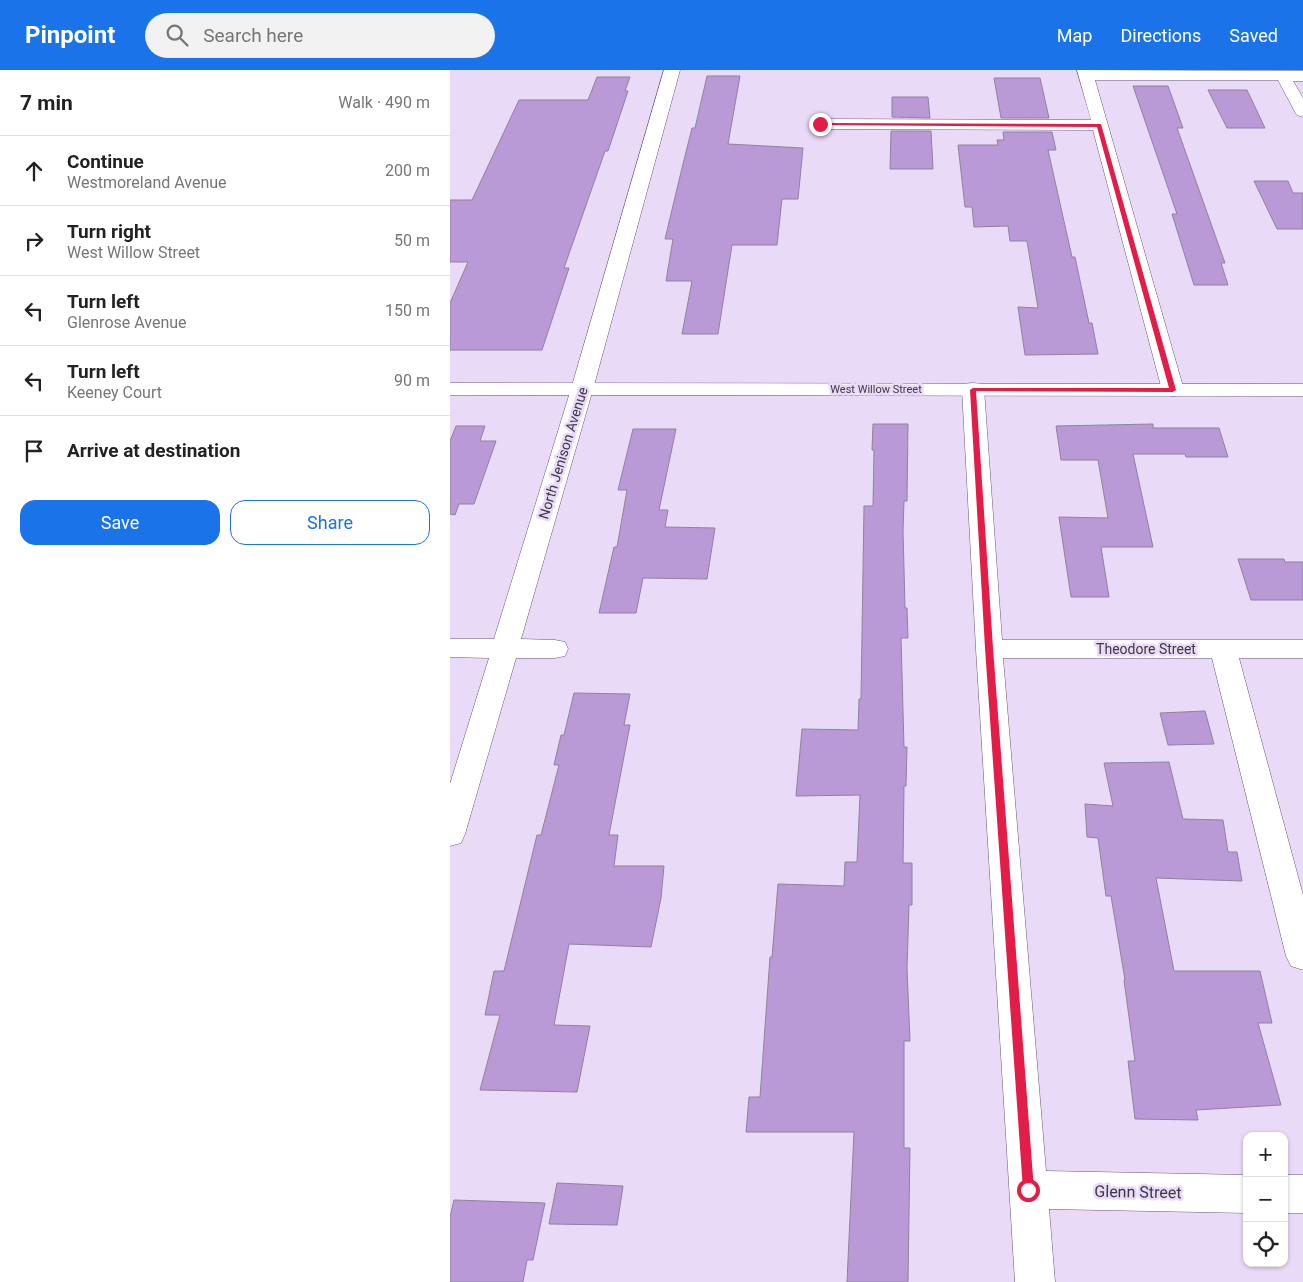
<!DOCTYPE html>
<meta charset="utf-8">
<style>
:root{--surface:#fff;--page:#f2f2f2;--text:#222;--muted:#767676;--line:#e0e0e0;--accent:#1a73e8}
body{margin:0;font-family:Roboto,sans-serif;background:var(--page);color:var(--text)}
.controls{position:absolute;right:15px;bottom:15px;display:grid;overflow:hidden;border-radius:10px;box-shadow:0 1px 4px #0004}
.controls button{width:45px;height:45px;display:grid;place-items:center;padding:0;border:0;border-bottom:1px solid var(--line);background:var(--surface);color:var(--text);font:25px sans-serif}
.stop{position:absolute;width:15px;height:15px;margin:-11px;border:4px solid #e11d48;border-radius:50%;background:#fff}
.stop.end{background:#e11d48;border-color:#fff;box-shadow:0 1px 5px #0008}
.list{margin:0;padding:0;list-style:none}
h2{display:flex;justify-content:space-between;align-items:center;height:65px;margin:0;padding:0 20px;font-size:21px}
h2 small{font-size:16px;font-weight:400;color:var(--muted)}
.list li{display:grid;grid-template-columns:32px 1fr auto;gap:15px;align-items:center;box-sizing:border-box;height:70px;padding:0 20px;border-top:1px solid var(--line)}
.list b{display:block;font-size:19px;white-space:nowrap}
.list p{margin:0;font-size:16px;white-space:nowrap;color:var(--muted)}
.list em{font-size:16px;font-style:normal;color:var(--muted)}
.actions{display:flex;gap:10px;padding:15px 20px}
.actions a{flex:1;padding:11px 0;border:1px solid var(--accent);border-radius:15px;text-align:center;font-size:18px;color:var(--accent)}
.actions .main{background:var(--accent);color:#fff}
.icon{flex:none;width:28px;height:28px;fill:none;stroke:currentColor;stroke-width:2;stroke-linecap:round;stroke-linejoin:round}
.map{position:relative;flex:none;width:853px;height:1212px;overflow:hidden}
header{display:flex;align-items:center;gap:30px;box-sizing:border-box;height:70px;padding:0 25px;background:var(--accent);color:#fff}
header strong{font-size:24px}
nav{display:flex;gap:28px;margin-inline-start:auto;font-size:18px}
.search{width:350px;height:45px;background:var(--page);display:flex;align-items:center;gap:12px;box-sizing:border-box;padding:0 18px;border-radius:28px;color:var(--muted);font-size:19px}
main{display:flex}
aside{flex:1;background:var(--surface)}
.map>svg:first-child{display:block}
.building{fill:#ba99d7;stroke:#90829d}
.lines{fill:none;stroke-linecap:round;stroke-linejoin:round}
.street-casing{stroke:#675a74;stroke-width:1}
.secondary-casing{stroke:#675a74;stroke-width:1}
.street{fill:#fff;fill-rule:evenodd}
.secondary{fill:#fff;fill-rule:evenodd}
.route{fill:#e11d48}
.labels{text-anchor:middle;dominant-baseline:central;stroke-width:5;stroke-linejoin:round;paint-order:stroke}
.far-street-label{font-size:11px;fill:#3e3844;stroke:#e9daf8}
.street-label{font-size:14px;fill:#3e3844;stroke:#e9daf8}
.near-street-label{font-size:16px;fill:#3e3844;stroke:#e9daf8}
</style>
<header>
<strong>Pinpoint</strong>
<div class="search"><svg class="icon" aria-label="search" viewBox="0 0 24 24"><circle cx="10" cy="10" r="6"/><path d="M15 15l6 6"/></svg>Search here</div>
<nav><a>Map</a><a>Directions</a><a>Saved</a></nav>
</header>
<main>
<aside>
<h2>7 min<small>Walk · 490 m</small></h2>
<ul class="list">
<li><svg class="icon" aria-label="ahead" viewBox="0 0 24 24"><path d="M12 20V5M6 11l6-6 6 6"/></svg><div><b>Continue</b><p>Westmoreland Avenue</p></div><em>200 m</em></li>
<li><svg class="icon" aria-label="right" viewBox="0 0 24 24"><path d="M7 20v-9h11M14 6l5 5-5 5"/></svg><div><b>Turn right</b><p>West Willow Street</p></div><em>50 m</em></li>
<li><svg class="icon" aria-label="left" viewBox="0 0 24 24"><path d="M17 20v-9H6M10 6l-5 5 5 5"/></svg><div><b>Turn left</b><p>Glenrose Avenue</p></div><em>150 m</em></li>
<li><svg class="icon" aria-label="left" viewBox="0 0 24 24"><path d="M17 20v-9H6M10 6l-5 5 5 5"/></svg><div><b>Turn left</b><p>Keeney Court</p></div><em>90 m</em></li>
<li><svg class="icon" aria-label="arrive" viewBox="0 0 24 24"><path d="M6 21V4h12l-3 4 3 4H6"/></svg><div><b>Arrive at destination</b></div></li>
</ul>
<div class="actions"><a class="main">Save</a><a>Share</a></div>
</aside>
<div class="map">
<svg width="853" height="1212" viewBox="0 0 853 1212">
<rect width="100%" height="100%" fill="#e9daf8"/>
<path class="building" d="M 257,6 L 290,6 L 278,74 L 353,78 L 348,129 L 332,129 L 327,175 L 282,175 L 268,264 L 232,264 L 242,211 L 216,211 L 223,169 L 215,169 L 232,98 L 242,58 L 245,58 Z
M 147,7 L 180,7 L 175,21 L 178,21 L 158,81 L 155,81 L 114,198 L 119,198 L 92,280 L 0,280 L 0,233 L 18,192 L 0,192 L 0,130 L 22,130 L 69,30 L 138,30 Z
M 544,8 L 590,8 L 599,48 L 551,48 Z
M 683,16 L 718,16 L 733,58 L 727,58 L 775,193 L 771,193 L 778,215 L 744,215 L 722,144 L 727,144 Z
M 758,20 L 797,20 L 815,58 L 777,58 Z
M 442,27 L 478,27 L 480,48 L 442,47 Z
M 441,61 L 481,61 L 483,99 L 440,99 Z
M 553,62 L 602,62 L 606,80 L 598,80 L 622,187 L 625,187 L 639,253 L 642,253 L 648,284 L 575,285 L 568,237 L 588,238 L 577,171 L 560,171 L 558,156 L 524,157 L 522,137 L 515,137 L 508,75 L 548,75 L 547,70 L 554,70 Z
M 804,111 L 838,111 L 843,123 L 853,123 L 853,159 L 827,159 Z
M 423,354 L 458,354 L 457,431 L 454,431 L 453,461 L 455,538 L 457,538 L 458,568 L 451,568 L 454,677 L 457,677 L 456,716 L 454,716 L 453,793 L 462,793 L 462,835 L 459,835 L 457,898 L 460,971 L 454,971 L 454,1078 L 460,1078 L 458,1212 L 397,1212 L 404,1062 L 296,1062 L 299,1027 L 310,1027 L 320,887 L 322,887 L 328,814 L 394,816 L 395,792 L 407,792 L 410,725 L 346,726 L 352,659 L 408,660 L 409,629 L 411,629 L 414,436 L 423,436 L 424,380 L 422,380 Z
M 703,354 L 703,358 L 769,358 L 778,387 L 736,387 L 735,384 L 683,384 L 703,477 L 651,477 L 659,527 L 621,527 L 609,447 L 658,448 L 648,390 L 611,390 L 606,356 Z
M 6,356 L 35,356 L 30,371 L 46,371 L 24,434 L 9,434 L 5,445 L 0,444 L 0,371 Z
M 183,359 L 226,359 L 209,440 L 218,440 L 215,457 L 265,458 L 257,509 L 193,508 L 186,543 L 149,543 L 164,477 L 167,477 L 177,420 L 168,420 Z
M 788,489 L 834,489 L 835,492 L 853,492 L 853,530 L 801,530 Z
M 124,623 L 180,624 L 174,655 L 180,655 L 159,765 L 168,765 L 164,796 L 214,796 L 211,828 L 201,877 L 119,874 L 104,955 L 140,956 L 127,1022 L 30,1020 L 50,945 L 35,945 L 44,901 L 54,901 L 87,765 L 91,765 L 109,695 L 104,695 L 111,665 L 114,665 Z
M 755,641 L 764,674 L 718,675 L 710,643 Z
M 719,692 L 733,749 L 773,750 L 778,782 L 787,782 L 792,811 L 706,808 L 724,901 L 810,901 L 822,953 L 808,953 L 831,1035 L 746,1040 L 748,1050 L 685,1049 L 678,991 L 685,991 L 674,910 L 675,910 L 661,826 L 656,826 L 648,768 L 637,767 L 635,734 L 663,736 L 654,693 Z
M 107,1113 L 173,1116 L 167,1155 L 99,1154 Z
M 4,1130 L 95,1133 L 83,1190 L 77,1190 L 73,1212 L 0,1212 L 0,1147 Z"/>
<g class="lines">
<g class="street-casing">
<path id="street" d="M 214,0 L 230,0 L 143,319 L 71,569 L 105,570 L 115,572 L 118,579 L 115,586 L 105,588 L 66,588 L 15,764 L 11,773 L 0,776 L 0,714 L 39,588 L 0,587 L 0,569 L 44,569 L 121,319 Z
M 627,0 L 853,1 L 853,11 L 843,11 L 853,28 L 853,47 L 847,45 L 845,42 L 828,10 L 645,10 L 734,320 L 731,325 L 723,326 L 715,325 L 712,320 L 643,60 L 370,59 L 364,57 L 362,54 L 364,51 L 370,49 L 641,50 Z
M 523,313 L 531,314 L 534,319 L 552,570 L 853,570 L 853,588 L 789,588 L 853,825 L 853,900 L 841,896 L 836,886 L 762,588 L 553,588 L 596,1101 L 797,1105 L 797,1143 L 599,1139 L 605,1212 L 565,1212 L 526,579 L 512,319 L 515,314 Z
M 834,1105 L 853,1105 L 853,1143 L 834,1143 Z"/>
</g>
<g class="secondary-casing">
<path id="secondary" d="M 0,313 L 853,314 L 853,326 L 0,325 Z"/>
</g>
<use href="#street" class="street"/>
<use href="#secondary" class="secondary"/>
</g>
<path class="route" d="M 370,53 L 651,54 L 726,320 L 723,322 L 526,321 L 543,578 L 584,1120 L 582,1124 L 578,1125 L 575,1124 L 573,1120 L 535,578 L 520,320 L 523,318 L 719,318 L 647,57 L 368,55 Z"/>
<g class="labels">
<g class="far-street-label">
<text x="426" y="319">West Willow Street</text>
</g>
<g class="street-label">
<text transform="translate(113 383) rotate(-73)">North Jenison Avenue</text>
<text x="696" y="579">Theodore Street</text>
</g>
<g class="near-street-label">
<text transform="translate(688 1122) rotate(1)">Glenn Street</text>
</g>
</g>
</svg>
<div class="controls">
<button>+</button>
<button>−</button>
<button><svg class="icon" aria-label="locate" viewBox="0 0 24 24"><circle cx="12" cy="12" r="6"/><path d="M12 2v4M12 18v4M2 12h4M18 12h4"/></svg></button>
</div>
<div class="stop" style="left:578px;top:1120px"></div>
<div class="stop end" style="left:370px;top:54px"></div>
</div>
</main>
